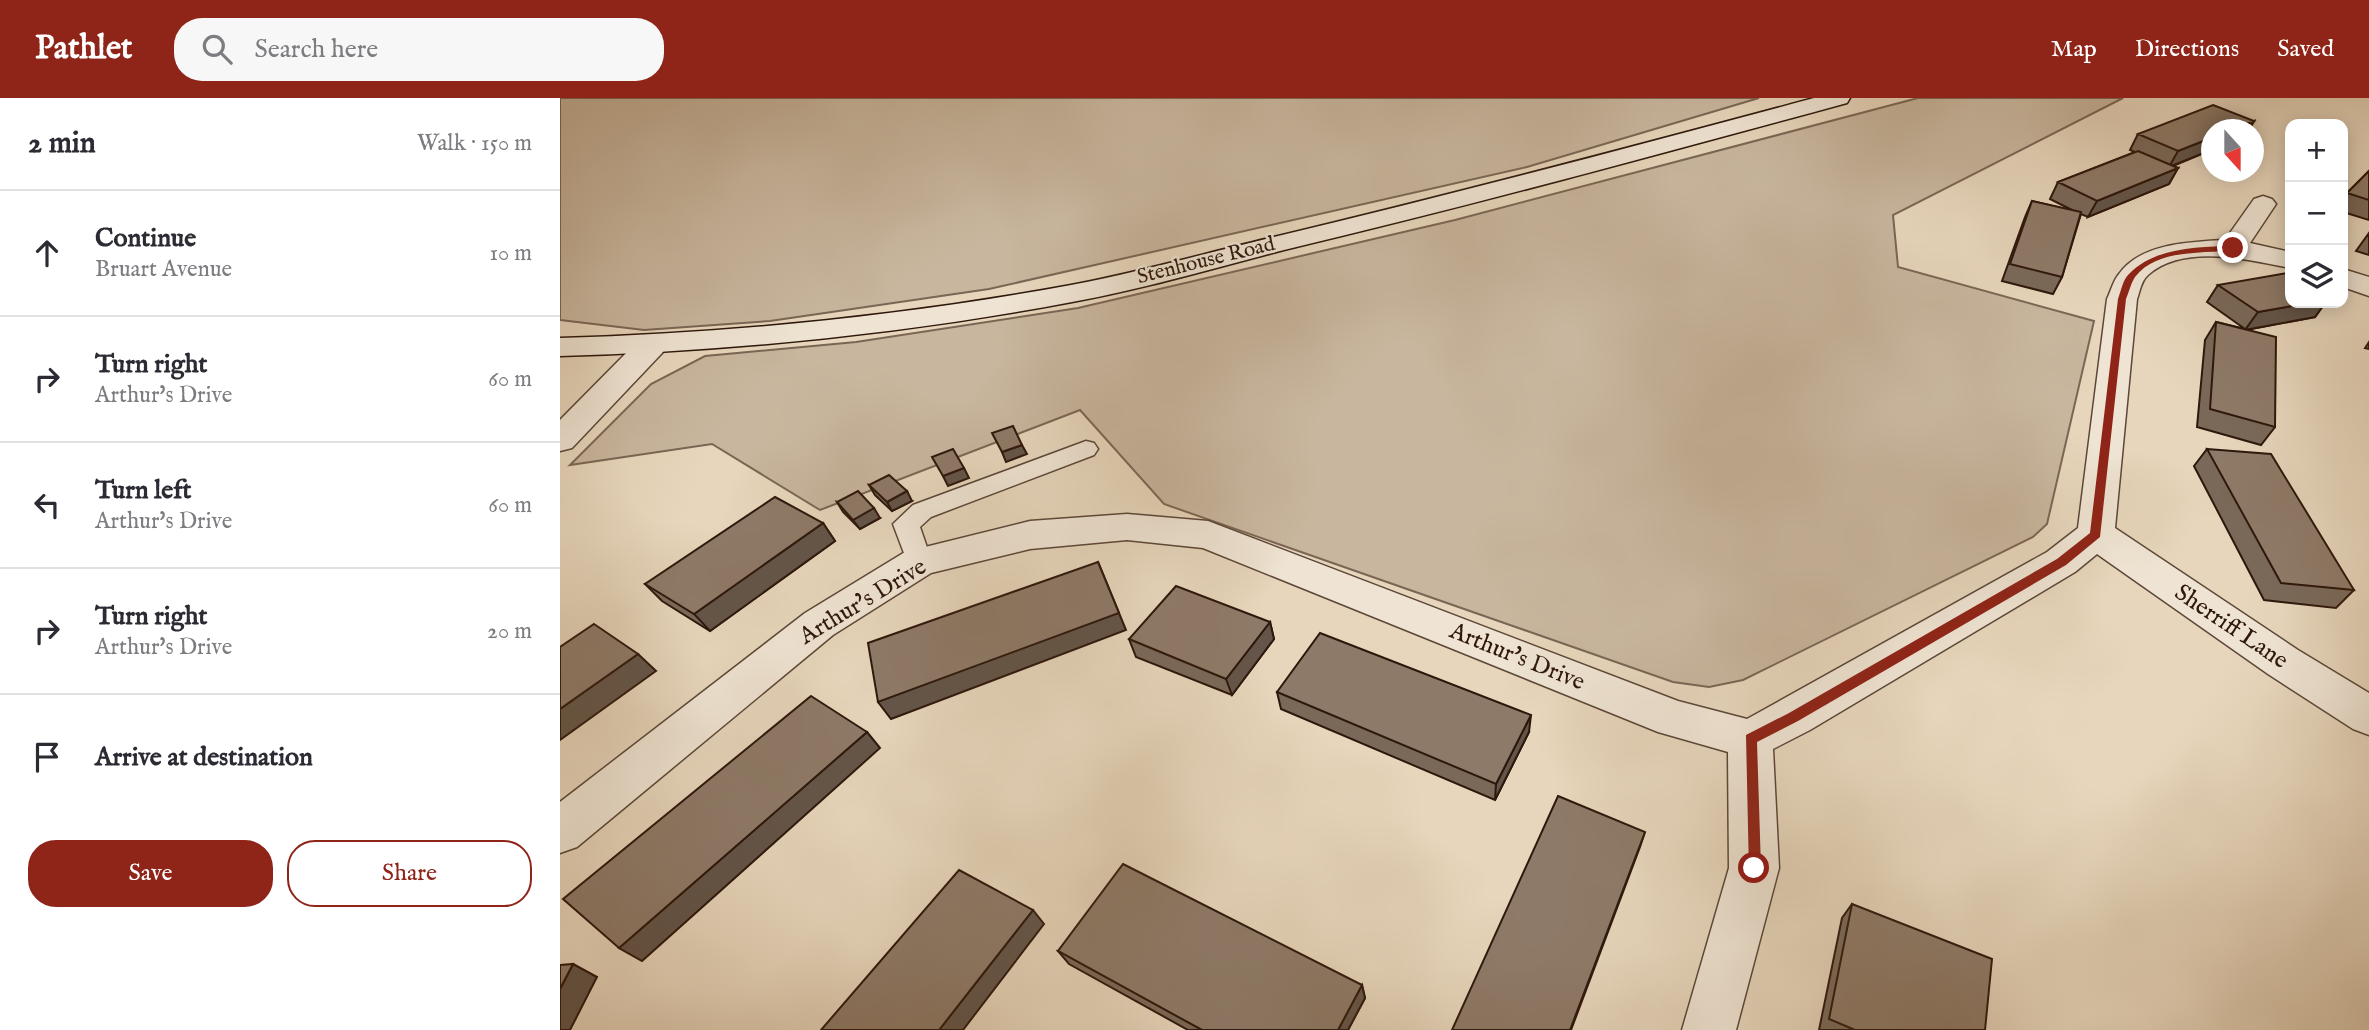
<!DOCTYPE html>
<meta charset="utf-8">
<style>
:root{--surface:#fff;--page:#f7f7f7;--text:#2b2b33;--muted:#7c7c81;--line:#e1e1e2;--accent:#8f2418}
body{margin:0;font-family:"IM FELL English",serif;background:var(--page);color:var(--text)}
.controls{position:absolute;right:21px;top:21px;display:grid;overflow:hidden;border-radius:14px;box-shadow:0 4px 18px #0003}
.controls button{width:63px;height:63px;display:grid;place-items:center;padding:0;border:0;border-bottom:2px solid var(--line);background:var(--surface);color:var(--text);font:35px sans-serif}
.compass{position:absolute;left:1641px;top:21px;width:63px;height:63px;border-radius:50%;background:var(--surface);box-shadow:0 4px 18px #0003;rotate:159deg}
.stop{position:absolute;width:21px;height:21px;margin:-16px;border:5px solid #8f2418;border-radius:50%;background:#fff}
.stop.end{background:#8f2418;border-color:#fff;box-shadow:0 2px 7px #0008}
.list{margin:0;padding:0;list-style:none}
h2{display:flex;justify-content:space-between;align-items:center;height:91px;margin:0;padding:0 28px;font-size:30px}
h2 small{font-size:23px;font-weight:400;color:var(--muted)}
.list li{display:grid;grid-template-columns:46px 1fr auto;gap:21px;align-items:center;box-sizing:border-box;height:126px;padding:0 28px;border-top:2px solid var(--line)}
.list b{display:block;font-size:26px;white-space:nowrap}
.list p{margin:0;font-size:23px;white-space:nowrap;color:var(--muted)}
.list em{font-size:23px;font-style:normal;color:var(--muted)}
.actions{display:flex;gap:14px;padding:21px 28px}
.actions a{flex:1;padding:16px 0;border:2px solid var(--accent);border-radius:28px;text-align:center;font-size:24px;color:var(--accent)}
.actions .main{background:var(--accent);color:#fff}
.icon{flex:none;width:38px;height:38px;fill:none;stroke:currentColor;stroke-width:2;stroke-linecap:round;stroke-linejoin:round}
.map{position:relative;flex:none;width:1809px;height:932px;overflow:hidden}
header{display:flex;align-items:center;gap:42px;box-sizing:border-box;height:98px;padding:0 35px;background:var(--accent);color:#fff}
header strong{font-size:33px}
nav{display:flex;gap:38px;margin-inline-start:auto;font-size:24px}
.search{width:490px;height:63px;background:var(--page);display:flex;align-items:center;gap:18px;box-sizing:border-box;padding:0 24px;border-radius:28px;color:var(--muted);font-size:26px}
main{display:flex}
aside{flex:1;background:var(--surface)}
.map>svg:first-child{display:block}
.green{fill:#c8b69e;stroke:#7b6655;stroke-width:2}
.lines{fill:none;stroke-linecap:round;stroke-linejoin:round}
.lane-casing{stroke:#5c4738;stroke-width:3}
.street-casing{stroke:#5c4738;stroke-width:3}
.secondary-casing{stroke:#2e170c;stroke-width:3}
.lane{fill:#efe4d3;fill-rule:evenodd}
.street{fill:#efe4d3;fill-rule:evenodd}
.secondary{fill:#efe4d3;fill-rule:evenodd}
.wall{fill:#7a6959;stroke:#2e170c;stroke-width:2}
.shaded-wall{fill:#635549;stroke:#2e170c;stroke-width:2}
.building{fill:#8e7a68;stroke:#2e170c;stroke-width:2}
.route{fill:#8f2418}
.labels{text-anchor:middle;dominant-baseline:central;stroke-width:5;stroke-linejoin:round;paint-order:stroke}
.far-street-label{font-size:21px;fill:#2e170c;stroke:#efe4d3}
.street-label{font-size:24px;fill:#2e170c;stroke:#efe4d3}
</style>
<header>
<strong>Pathlet</strong>
<div class="search"><svg class="icon" aria-label="search" viewBox="0 0 24 24"><circle cx="10" cy="10" r="6"/><path d="M15 15l6 6"/></svg>Search here</div>
<nav><a>Map</a><a>Directions</a><a>Saved</a></nav>
</header>
<main>
<aside>
<h2>2 min<small>Walk · 150 m</small></h2>
<ul class="list">
<li><svg class="icon" aria-label="ahead" viewBox="0 0 24 24"><path d="M12 20V5M6 11l6-6 6 6"/></svg><div><b>Continue</b><p>Bruart Avenue</p></div><em>10 m</em></li>
<li><svg class="icon" aria-label="right" viewBox="0 0 24 24"><path d="M7 20v-9h11M14 6l5 5-5 5"/></svg><div><b>Turn right</b><p>Arthur's Drive</p></div><em>60 m</em></li>
<li><svg class="icon" aria-label="left" viewBox="0 0 24 24"><path d="M17 20v-9H6M10 6l-5 5 5 5"/></svg><div><b>Turn left</b><p>Arthur's Drive</p></div><em>60 m</em></li>
<li><svg class="icon" aria-label="right" viewBox="0 0 24 24"><path d="M7 20v-9h11M14 6l5 5-5 5"/></svg><div><b>Turn right</b><p>Arthur's Drive</p></div><em>20 m</em></li>
<li><svg class="icon" aria-label="arrive" viewBox="0 0 24 24"><path d="M6 21V4h12l-3 4 3 4H6"/></svg><div><b>Arrive at destination</b></div></li>
</ul>
<div class="actions"><a class="main">Save</a><a>Share</a></div>
</aside>
<div class="map">
<svg width="1809" height="932" viewBox="0 0 1809 932">
<rect width="100%" height="100%" fill="#e7d6bc"/>
<filter id="stains"><feTurbulence type="fractalNoise" baseFrequency=".00286" numOctaves="4"/><feColorMatrix values="0 0 0 0 .2 0 0 0 0 .09 0 0 0 0 .02 0 0 0 .5 -.17"/></filter>
<radialGradient id="worn" r=".72"><stop offset=".6" stop-color="#630" stop-opacity="0"/><stop offset="1" stop-color="#630" stop-opacity=".3"/></radialGradient>
<path class="green" d="M 0,0 L 1199,0 L 967,69 L 429,191 L 210,223 L 84,232 L 0,222 Z
M 1358,0 L 1563,0 L 1333,117 L 1338,169 L 1534,223 L 1487,426 L 1473,439 L 1183,582 L 1149,589 L 1113,584 L 604,406 L 520,312 L 260,412 L 152,346 L 10,367 L 91,286 L 145,258 L 296,244 L 518,210 L 895,122 Z"/>
<g class="lines">
<g class="lane-casing">
<path id="lane" d="M 526,343 L 534,345 L 538,351 L 534,357 L 371,419 L 360,429 L 372,464 L 368,471 L 359,474 L 350,471 L 333,426 L 353,407 Z"/>
</g>
<g class="street-casing">
<path id="street" d="M 1703,98 L 1712,101 L 1716,106 L 1690,145 L 1730,154 L 1730,170 C 1689,162 1624,145 1588,177 C 1581,183 1580,193 1577,201 L 1555,430 L 1738,552 L 1809,595 L 1809,637 L 1793,631 L 1708,576 L 1537,456 L 1515,474 L 1250,632 L 1213,651 L 1219,770 L 1176,932 L 1122,932 L 1169,770 L 1168,654 L 1098,634 L 643,450 L 567,442 L 470,451 L 371,475 L 273,537 L 17,749 L 0,755 L 0,704 L 245,515 L 345,454 L 470,423 L 567,416 L 648,423 L 1118,603 L 1187,621 L 1487,454 L 1518,430 L 1547,201 C 1551,193 1553,183 1559,176 C 1581,145 1630,144 1665,142 L 1694,101 Z
M 1783,171 L 1809,179 L 1809,198 L 1783,189 Z
M 92,238 L 103,240 L 107,247 L 103,254 L 12,350 L 0,353 L 0,322 L 81,240 Z"/>
</g>
<g class="secondary-casing">
<path id="secondary" d="M 1254,0 L 1290,0 L 1287,5 C 1100,56 913,107 724,152 C 654,170 584,191 512,204 C 343,236 172,253 0,258 L 0,240 C 172,235 342,218 511,187 C 581,174 649,154 718,138 C 897,95 1076,48 1254,0 Z"/>
</g>
<use href="#lane" class="lane"/>
<use href="#street" class="street"/>
<use href="#secondary" class="secondary"/>
</g>
<path class="wall" d="M 1694,23 L 1689,32 L 1651,32 L 1651,52 L 1613,68 L 1618,70 L 1609,86 L 1528,119 L 1521,116 L 1502,179 L 1493,196 L 1442,183 L 1465,119 L 1472,103 L 1514,113 L 1490,101 L 1498,84 L 1575,54 L 1570,52 L 1578,36 Z
M 1809,73 L 1809,122 L 1783,114 L 1783,100 L 1787,95 Z
M 1809,135 L 1809,157 L 1796,153 Z
M 1658,187 L 1730,205 L 1765,205 L 1755,219 L 1686,232 L 1715,329 L 1701,347 L 1637,329 L 1645,242 L 1656,224 L 1685,231 L 1647,204 Z
M 1809,244 L 1809,251 L 1805,250 Z
M 1647,351 L 1794,492 L 1776,510 L 1704,502 L 1634,368 Z
M 309,387 L 352,403 L 332,413 L 315,397 Z
M 277,404 L 320,420 L 300,431 L 283,414 Z
M 263,425 L 275,443 L 150,533 L 102,503 L 85,486 Z
M 710,524 L 714,541 L 672,597 L 576,559 L 569,541 Z
M 717,594 L 969,634 L 935,702 L 721,611 Z
M 1292,806 L 1425,932 L 1259,932 L 1282,820 Z
M 498,853 L 802,887 L 805,900 L 788,932 L 628,932 L 509,866 Z"/>
<path class="shaded-wall" d="M 1694,23 L 1689,32 L 1672,32 Z
M 1651,40 L 1651,52 L 1609,69 L 1618,53 Z
M 1618,70 L 1609,86 L 1528,119 L 1537,103 Z
M 1749,205 L 1765,205 L 1755,219 L 1685,232 L 1698,214 Z
M 462,347 L 467,356 L 446,364 L 442,354 Z
M 404,370 L 409,380 L 388,388 L 383,378 Z
M 347,393 L 352,403 L 332,413 L 327,404 Z
M 314,410 L 320,420 L 300,431 L 293,422 Z
M 263,425 L 275,443 L 150,533 L 134,516 Z
M 538,464 L 566,532 L 331,621 L 318,604 Z
M 710,524 L 714,541 L 672,597 L 666,581 Z
M 78,556 L 96,573 L 0,642 L 0,611 Z
M 971,617 L 969,634 L 935,702 L 936,686 Z
M 307,634 L 320,650 L 82,863 L 59,850 Z
M 1085,734 L 1080,749 L 1011,932 L 1010,932 Z
M 473,812 L 484,826 L 403,932 L 379,932 Z
M 13,866 L 37,879 L 10,932 L 0,932 L 0,891 Z
M 802,887 L 805,900 L 788,932 L 778,932 Z"/>
<path class="building" d="M 1653,7 L 1694,23 L 1672,32 L 1651,32 L 1651,40 L 1618,53 L 1578,36 Z
M 1578,53 L 1618,70 L 1537,103 L 1498,84 Z
M 1809,73 L 1809,102 L 1787,95 Z
M 1472,103 L 1521,114 L 1502,179 L 1450,166 Z
M 1727,175 L 1730,177 L 1730,205 L 1749,205 L 1698,214 L 1658,187 Z
M 1656,224 L 1716,239 L 1715,329 L 1650,311 Z
M 453,328 L 462,347 L 442,354 L 432,335 Z
M 393,351 L 404,370 L 383,378 L 372,359 Z
M 1647,351 L 1711,356 L 1794,492 L 1721,485 Z
M 329,377 L 347,393 L 327,404 L 309,387 Z
M 298,393 L 314,410 L 293,422 L 277,404 Z
M 215,399 L 263,425 L 134,516 L 85,486 Z
M 538,464 L 559,515 L 318,604 L 308,545 Z
M 616,488 L 710,524 L 666,581 L 569,541 Z
M 34,526 L 78,556 L 0,611 L 0,549 Z
M 760,535 L 971,617 L 936,686 L 717,594 Z
M 251,598 L 307,634 L 59,850 L 3,801 Z
M 998,698 L 1085,734 L 1010,932 L 892,932 Z
M 563,766 L 802,887 L 778,932 L 642,932 L 498,853 Z
M 399,772 L 473,812 L 379,932 L 261,932 Z
M 1292,806 L 1432,861 L 1425,932 L 1295,932 L 1269,921 Z
M 13,866 L 0,891 L 0,867 Z"/>
<path class="route" d="M 1673,148 L 1676,152 C 1645,156 1597,150 1575,179 C 1571,185 1569,194 1566,201 L 1540,439 L 1506,467 L 1238,623 L 1197,644 L 1201,770 L 1199,775 L 1189,775 L 1186,637 L 1229,615 L 1497,461 L 1530,435 L 1558,201 C 1561,193 1563,181 1569,176 C 1595,149 1639,149 1673,148 Z"/>
<g class="labels">
<g class="far-street-label">
<text transform="translate(646 163) rotate(-14)">Stenhouse Road</text>
</g>
<g class="street-label">
<text transform="translate(303 504) rotate(-31)">Arthur's Drive</text>
<text transform="translate(1671 529) rotate(34)">Sherriff Lane</text>
<text transform="translate(957 559) rotate(22)">Arthur's Drive</text>
</g>
</g>
<rect width="100%" height="100%" filter="url(#stains)"/>
<rect width="100%" height="100%" fill="url(#worn)"/>
</svg>
<div class="controls">
<button>+</button>
<button>−</button>
<button><svg class="icon" aria-label="layers" viewBox="0 0 24 24"><path d="M12 4l9 5-9 5-9-5zM3 14l9 5 9-5"/></svg></button>
</div>
<svg class="compass" viewBox="-18 -18 36 36"><path d="M0-13l5 13h-10z" fill="#e53935"/><path d="M0 13l5-13h-10z" fill="#7c7c81"/></svg>
<div class="stop" style="left:1194px;top:770px"></div>
<div class="stop end" style="left:1673px;top:150px"></div>
</div>
</main>
